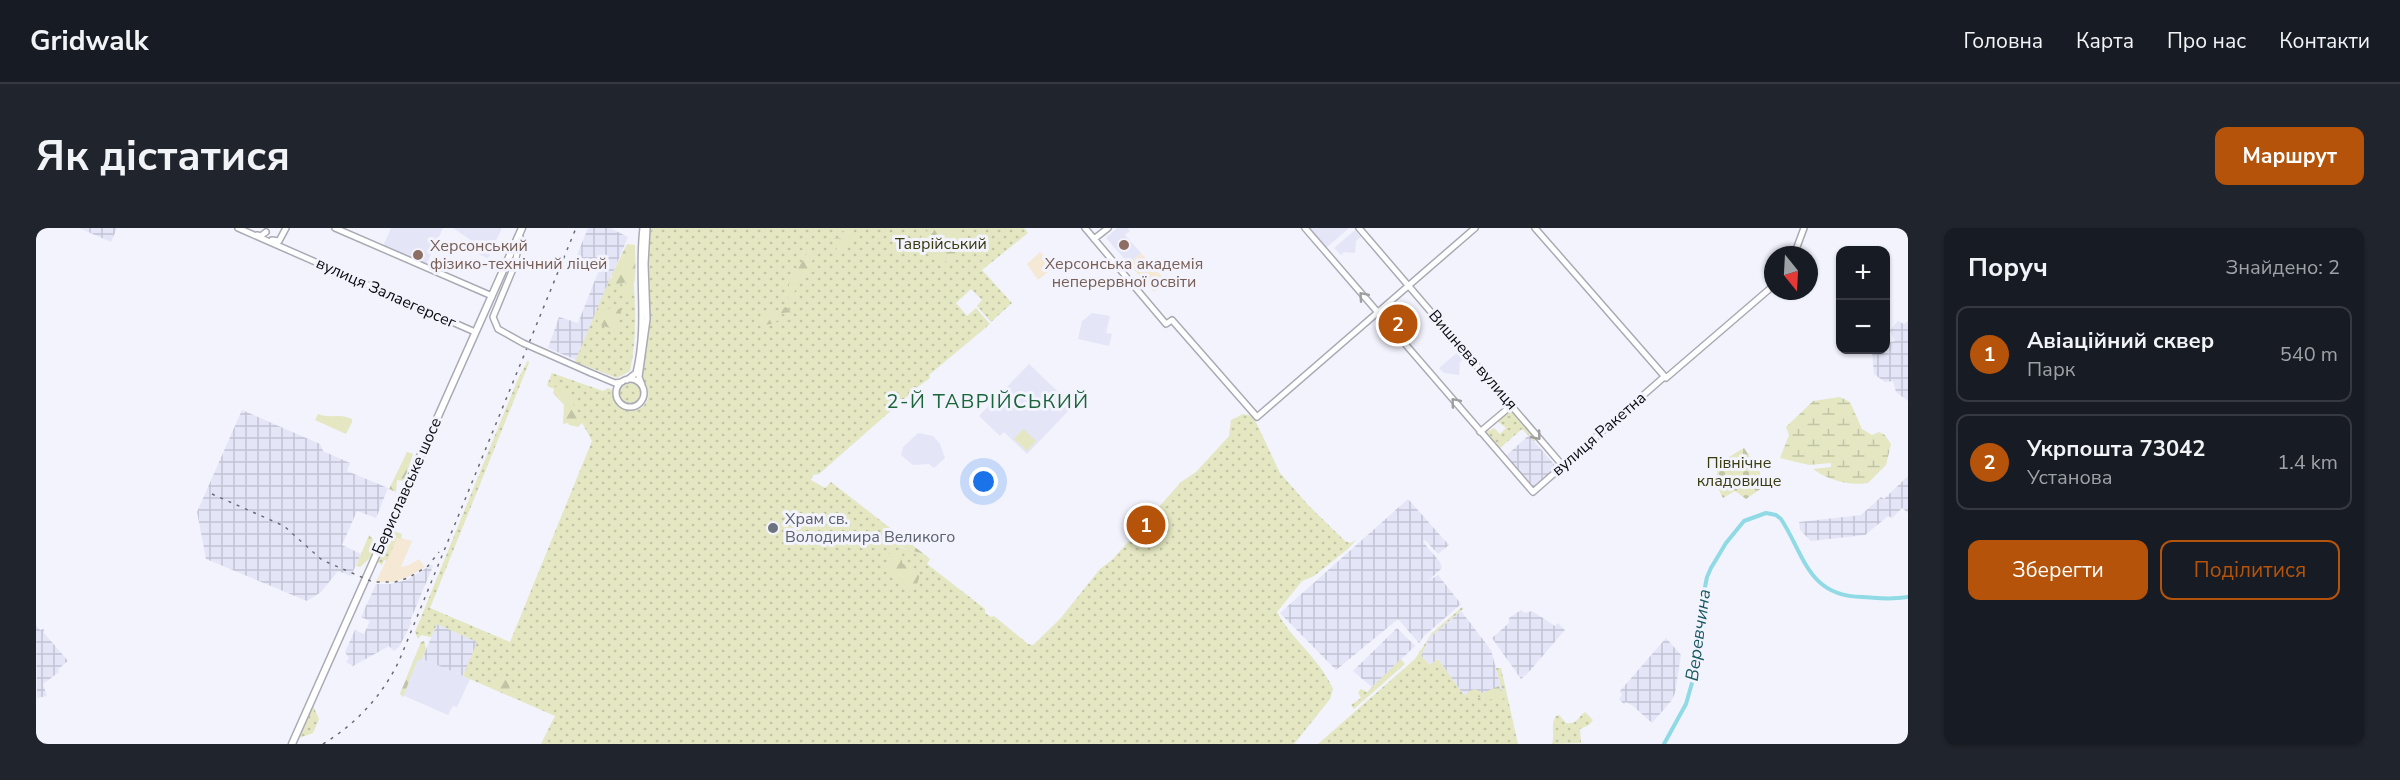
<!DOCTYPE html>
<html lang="uk">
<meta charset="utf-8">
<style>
:root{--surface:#171b24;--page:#20242c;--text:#f1f3f6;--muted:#9ea1a6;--line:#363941;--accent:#b45309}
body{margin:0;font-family:"Nunito Sans",sans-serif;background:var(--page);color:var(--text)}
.controls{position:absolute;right:18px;top:18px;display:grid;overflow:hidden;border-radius:12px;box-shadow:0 2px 4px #0004}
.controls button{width:54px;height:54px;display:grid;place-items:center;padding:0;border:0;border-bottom:2px solid var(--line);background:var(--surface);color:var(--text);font:30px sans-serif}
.compass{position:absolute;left:1728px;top:18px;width:54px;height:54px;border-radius:50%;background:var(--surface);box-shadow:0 2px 4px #0004;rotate:162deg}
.you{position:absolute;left:948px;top:254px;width:21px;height:21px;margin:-15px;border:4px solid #fff;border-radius:50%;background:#1a73e8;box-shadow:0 0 0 9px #1a73e833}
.badge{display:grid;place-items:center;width:39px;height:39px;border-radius:50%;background:var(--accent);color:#fff;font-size:20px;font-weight:700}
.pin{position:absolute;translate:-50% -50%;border:3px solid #fff;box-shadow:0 2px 6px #0006}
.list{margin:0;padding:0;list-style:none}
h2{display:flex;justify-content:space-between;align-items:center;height:78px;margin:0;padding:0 24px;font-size:26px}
h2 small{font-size:20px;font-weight:400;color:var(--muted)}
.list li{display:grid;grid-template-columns:39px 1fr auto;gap:18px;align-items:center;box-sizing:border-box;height:96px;margin:0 12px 12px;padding:0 12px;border:2px solid var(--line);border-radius:12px}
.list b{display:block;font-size:22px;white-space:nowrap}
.list p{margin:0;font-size:20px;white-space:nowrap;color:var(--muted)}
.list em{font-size:20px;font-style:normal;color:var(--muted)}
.actions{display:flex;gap:12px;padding:18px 24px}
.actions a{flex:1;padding:14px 0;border:2px solid var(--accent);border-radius:12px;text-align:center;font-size:21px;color:var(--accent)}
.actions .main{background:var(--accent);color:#fff}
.map{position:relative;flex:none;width:1872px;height:516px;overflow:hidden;border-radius:12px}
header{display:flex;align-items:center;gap:36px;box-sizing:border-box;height:84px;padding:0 30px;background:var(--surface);border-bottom:2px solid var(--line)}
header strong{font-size:28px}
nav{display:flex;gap:33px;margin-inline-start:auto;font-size:21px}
.intro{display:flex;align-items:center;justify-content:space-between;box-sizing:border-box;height:144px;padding:0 36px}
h1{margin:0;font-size:42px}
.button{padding:15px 27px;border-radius:12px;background:var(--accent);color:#fff;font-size:21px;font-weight:700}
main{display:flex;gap:36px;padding:0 36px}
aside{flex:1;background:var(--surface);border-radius:12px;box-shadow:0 2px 4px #0004}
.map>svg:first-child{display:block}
.commercial{fill:#f5e8d4}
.industrial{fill:url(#industrial-grid)}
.built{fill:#e4e5f7}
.green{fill:url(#green-dots)}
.forest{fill:url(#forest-firs)}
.wetland{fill:url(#wetland-marsh)}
.cemetery{fill:url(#cemetery-stones)}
.pitch{fill:#e4e7c1}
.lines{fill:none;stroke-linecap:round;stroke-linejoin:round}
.river{stroke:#90dae6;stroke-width:4}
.secondary-casing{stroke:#a9aab4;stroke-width:8}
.primary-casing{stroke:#a9aab4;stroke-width:9}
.secondary{stroke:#fff;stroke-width:5}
.primary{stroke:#fff;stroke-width:6}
.rail{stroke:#6a6a70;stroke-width:1.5;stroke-dasharray:3 6;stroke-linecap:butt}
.secondary-bridge-casing{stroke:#a9aab4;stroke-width:8;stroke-linecap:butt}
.secondary-bridge{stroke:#fff;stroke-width:5}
.oneway{stroke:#9e9e9f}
.education-dot{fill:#8d6e63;stroke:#f2f3fd;stroke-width:2}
.worship-dot{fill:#6b7280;stroke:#f2f3fd;stroke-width:2}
.labels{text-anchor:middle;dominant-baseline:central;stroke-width:6;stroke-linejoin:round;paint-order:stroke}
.park-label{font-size:16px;fill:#3a3b0f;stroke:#f2f3fd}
.education-label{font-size:16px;fill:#785e54;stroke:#f2f3fd;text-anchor:start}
.street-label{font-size:16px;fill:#0c0c0f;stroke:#f2f3fd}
.worship-label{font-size:16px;fill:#5b616d;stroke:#f2f3fd;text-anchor:start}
.water-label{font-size:18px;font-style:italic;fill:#1d5b64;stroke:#f2f3fd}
.quarter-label{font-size:20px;letter-spacing:1.5px;fill:#1b653a;stroke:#f2f3fd}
</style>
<header>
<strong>Gridwalk</strong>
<nav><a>Головна</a><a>Карта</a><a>Про нас</a><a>Контакти</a></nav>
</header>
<div class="intro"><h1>Як дістатися</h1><a class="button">Маршрут</a></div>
<main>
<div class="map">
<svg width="1872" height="516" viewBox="0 0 1872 516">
<defs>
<pattern id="industrial-grid" width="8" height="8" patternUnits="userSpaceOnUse" patternTransform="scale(1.5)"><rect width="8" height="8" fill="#e4e5f7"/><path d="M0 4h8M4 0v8" fill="none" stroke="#c2c3d3"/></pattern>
<pattern id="green-dots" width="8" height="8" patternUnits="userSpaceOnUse" patternTransform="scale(1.5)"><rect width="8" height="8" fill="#e4e7c1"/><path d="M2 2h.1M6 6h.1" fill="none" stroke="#c2c5a5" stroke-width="1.8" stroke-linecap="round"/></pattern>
<pattern id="forest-firs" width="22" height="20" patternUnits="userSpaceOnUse" patternTransform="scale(1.5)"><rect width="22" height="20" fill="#e4e7c1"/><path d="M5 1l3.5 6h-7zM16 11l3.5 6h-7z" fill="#c2c5a5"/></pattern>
<pattern id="wetland-marsh" width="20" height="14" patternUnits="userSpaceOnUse" patternTransform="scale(1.5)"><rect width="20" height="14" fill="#e4e7c1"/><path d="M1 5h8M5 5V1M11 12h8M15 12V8" fill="none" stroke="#c2c5a5"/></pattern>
<pattern id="cemetery-stones" width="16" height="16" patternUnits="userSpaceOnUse" patternTransform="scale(1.5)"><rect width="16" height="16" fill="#e4e7c1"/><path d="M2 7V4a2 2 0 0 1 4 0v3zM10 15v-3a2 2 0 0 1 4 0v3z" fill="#c2c5a5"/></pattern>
</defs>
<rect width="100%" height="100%" fill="#f2f3fd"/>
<path class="commercial" d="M 1004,24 L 1018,39 L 1002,52 L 991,36 Z
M 1105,25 L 1130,53 L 1118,64 L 1093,36 Z
M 361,309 L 376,313 L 365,339 L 373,337 L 383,331 L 389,339 L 374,348 L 359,354 L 340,354 Z"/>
<path class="industrial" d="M 43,0 L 81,0 L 75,14 Z
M 552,0 L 574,0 L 592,9 L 540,132 L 512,120 L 523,89 L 542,95 L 563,42 L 561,39 L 539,32 Z
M 1862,93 L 1868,96 L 1872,93 L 1872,173 L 1860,164 L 1857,153 L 1849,154 L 1838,146 L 1836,122 L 1850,122 L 1850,115 L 1859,113 L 1854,102 Z
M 206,182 L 284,216 L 287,223 L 314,235 L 311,243 L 352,260 L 340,290 L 321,283 L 306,317 L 325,326 L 315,348 L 302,343 L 285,364 L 271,373 L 170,331 L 161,284 Z
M 1493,207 L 1521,240 L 1498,260 L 1470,228 Z
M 1872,248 L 1872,285 L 1866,280 L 1856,290 L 1852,288 L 1829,307 L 1775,313 L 1764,302 L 1763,294 L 1825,287 L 1845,269 L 1848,271 Z
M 1372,271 L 1413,317 L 1402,326 L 1389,312 L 1387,314 L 1404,334 L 1406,340 L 1391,354 L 1402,347 L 1425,376 L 1388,408 L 1383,415 L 1362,391 L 1300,442 L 1244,385 Z
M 395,337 L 397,338 L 374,393 L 376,394 L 363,419 L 358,423 L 353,418 L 317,438 L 310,434 L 313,430 L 309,424 L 319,402 L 328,406 L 334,393 L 325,389 L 340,356 L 354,356 L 371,352 Z
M 1485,382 L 1489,385 L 1496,383 L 1519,398 L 1522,395 L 1529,402 L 1491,446 L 1485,451 L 1456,410 L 1473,395 L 1473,390 Z
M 1425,383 L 1455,422 L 1466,463 L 1445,468 L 1427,466 L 1402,431 L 1394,437 L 1385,428 L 1393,410 Z
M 401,396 L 442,414 L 427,448 L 386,431 Z
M 0,397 L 4,402 L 8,401 L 8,405 L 32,433 L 22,441 L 23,444 L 7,456 L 11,468 L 1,470 Z
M 1361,400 L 1379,418 L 1336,459 L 1317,443 Z
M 1630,410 L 1645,427 L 1639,465 L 1636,472 L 1616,495 L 1597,478 L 1590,474 L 1588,476 L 1583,471 L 1586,467 L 1584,463 Z"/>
<path class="built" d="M 355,0 L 407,0 L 390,37 L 347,18 Z
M 417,0 L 466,0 L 452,30 L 432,22 L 436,13 Z
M 1081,0 L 1091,0 L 1094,3 L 1089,7 L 1105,25 L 1093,36 L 1070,10 Z
M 1273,0 L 1313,0 L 1290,20 Z
M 1319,2 L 1325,9 L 1320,13 L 1319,25 L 1308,24 L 1305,27 L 1298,20 Z
M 1056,85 L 1074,88 L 1070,105 L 1076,106 L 1073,118 L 1042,111 L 1046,93 Z
M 1423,123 L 1429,130 L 1424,134 L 1423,147 L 1408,145 L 1403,140 Z
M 993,136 L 1037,178 L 991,226 L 968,204 L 964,208 L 943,188 Z
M 882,205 L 897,208 L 904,216 L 909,230 L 898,240 L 893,236 L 877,237 L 865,227 L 867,219 Z
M 379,428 L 434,451 L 421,479 L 417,478 L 412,487 L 364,466 Z"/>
<path class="green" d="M 614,0 L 988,0 L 992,5 L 946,42 L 976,75 L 955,94 L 941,78 L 946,72 L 935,61 L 920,75 L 931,88 L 940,80 L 954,96 L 893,147 L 894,150 L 883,158 L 783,246 L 777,247 L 775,252 L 789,260 L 795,254 L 849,296 L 847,299 L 866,320 L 888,326 L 894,331 L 891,336 L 949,381 L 949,385 L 955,389 L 958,388 L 992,416 L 997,417 L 1024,391 L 1064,341 L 1077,331 L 1145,254 L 1160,244 L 1193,208 L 1195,192 L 1207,186 L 1217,188 L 1244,245 L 1272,277 L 1309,313 L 1314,315 L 1320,312 L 1313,320 L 1278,348 L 1266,353 L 1241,384 C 1256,412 1284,431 1297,461 L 1294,471 L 1258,516 L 505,516 L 519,488 L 427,448 L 441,414 L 401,396 L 395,409 L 385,407 L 382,411 L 379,404 L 481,153 L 492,132 L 493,135 L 394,380 L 474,414 L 556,213 L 530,165 L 511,157 L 516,145 L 567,163 L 572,160 L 576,162 L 584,178 L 592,183 L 605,180 C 621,165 606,161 607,147 C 608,129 613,111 614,92 C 615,61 611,31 614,0 Z
M 574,50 L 598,58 C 600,87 600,115 594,143 L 581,150 L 539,134 Z
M582 166a12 12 0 1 1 24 0a12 12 0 1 1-24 0Z
M 1476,179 L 1502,210 L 1498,213 L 1486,201 L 1463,221 L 1465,225 L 1446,204 L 1451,200 L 1453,203 L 1458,200 L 1464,206 L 1470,200 L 1460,192 Z
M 355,302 L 366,306 L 365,311 L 361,310 L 351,333 L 348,332 L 346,337 L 341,334 Z
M 1426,379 L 1427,381 L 1393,410 L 1385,428 L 1394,437 L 1402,431 L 1427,466 L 1445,468 L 1466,463 L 1460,440 L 1465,440 L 1482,516 L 1282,516 L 1379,431 L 1396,405 Z
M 1365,431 L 1369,436 L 1318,481 L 1315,477 L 1325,470 L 1322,464 L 1325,461 L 1331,464 Z
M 277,478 L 283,491 L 277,505 L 263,510 Z
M 1549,484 L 1557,492 L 1553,497 L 1544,501 L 1545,515 L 1516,516 C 1519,506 1514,496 1520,488 L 1523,487 L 1530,495 C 1541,497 1542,489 1549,484 Z"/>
<path class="forest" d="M 800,0 L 818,0 C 819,10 812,18 805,24 L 800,24 L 802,14 L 798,10 L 804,10 L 813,4 L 805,3 L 803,5 Z
M 894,0 L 918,0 L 926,10 L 918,28 L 904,37 L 883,11 Z
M 591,16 L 599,17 C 599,37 602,58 591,75 L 586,67 L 589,54 L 575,62 L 576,46 Z
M 773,22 L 779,26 L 778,30 L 756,68 L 755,75 L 750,65 L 753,62 L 753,56 L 756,55 L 758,48 L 765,43 L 762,41 Z
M 750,79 L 757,84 L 746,85 L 743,92 L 735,96 L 720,98 L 718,93 C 728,86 739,83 750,79 Z
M 563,80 L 585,81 L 585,88 L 580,96 L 584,103 L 564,97 L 561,92 Z
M 513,156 L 531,164 L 547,194 L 542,199 L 533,197 L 532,195 L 527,196 L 528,177 L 517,165 L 518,161 L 511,158 Z
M 371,224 L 377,226 L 368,253 L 361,252 L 360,264 L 353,261 Z
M 849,296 L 888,326 L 867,320 L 847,299 Z
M 333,307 L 340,315 L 335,329 L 324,339 L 320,338 Z
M 862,322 L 867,328 L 866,335 L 884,347 L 880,359 L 872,362 L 867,360 L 863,349 L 850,337 L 853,325 Z
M 388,413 L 390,421 L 386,431 L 381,433 L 367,469 L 364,466 L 385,414 Z
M 462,447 L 465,448 L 473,455 L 474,463 L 483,466 L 484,471 L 455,460 L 458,451 Z
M 1463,458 L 1468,473 L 1462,467 L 1459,472 L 1432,467 L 1431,464 L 1439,461 L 1447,465 Z"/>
<path class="wetland" d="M 1804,169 L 1814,174 L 1826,201 L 1836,207 L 1843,204 L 1849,207 L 1855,216 L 1850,237 L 1832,255 C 1813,258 1792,252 1777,241 L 1795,239 L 1795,235 L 1773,237 L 1744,230 L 1753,207 L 1750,199 L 1777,173 Z"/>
<path class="cemetery" d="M 1708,220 L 1724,244 L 1726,260 L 1710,271 L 1699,263 L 1687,270 C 1672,242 1685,233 1708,220 Z"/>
<path class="pitch" d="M 282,186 C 294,191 302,185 316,191 L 316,194 L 310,206 L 279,192 Z
M 987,201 L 1000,213 L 991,223 L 978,211 Z"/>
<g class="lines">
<path class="river" d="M 1628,516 L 1650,476 L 1658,448 L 1667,397 L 1665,379 L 1671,349 L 1675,340 L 1690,315 L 1708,293 L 1730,285 L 1740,287 L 1745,291 C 1769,328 1772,368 1826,369 C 1844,370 1852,372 1872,369"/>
<g class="secondary-casing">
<path id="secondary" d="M 202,0 L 439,104
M 299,0 L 456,68
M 1049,0 L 1130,96 L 1136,92 L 1221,189 L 1439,0
M 1269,0 L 1497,264 L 1628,149
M 1323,0 L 1527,238
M 1499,0 L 1630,150 L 1737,58
M 221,7 L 225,8 L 230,4
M 484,9 L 479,36 L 457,89 L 462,101 L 487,115
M 1058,11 L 1072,0
M 236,12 L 243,13 L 250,0
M 1758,27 L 1768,0
M 555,145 L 579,155 L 586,154
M580 165a14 14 0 1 1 28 0a14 14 0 1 1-28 0Z
M 591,152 L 600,145 C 612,96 601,49 607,0
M 606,157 L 603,149 L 611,91 L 609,36 L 611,0
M 1444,204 L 1476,177"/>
</g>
<g class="primary-casing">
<path id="primary" d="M 256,516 L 486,0"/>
</g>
<use href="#secondary" class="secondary"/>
<use href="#primary" class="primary"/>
<path class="rail" d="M 176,266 L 248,298 L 286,332 L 337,354 L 359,354 L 372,350 L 392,338 L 403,324
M 287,516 C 320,496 346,468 363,433 L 540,0"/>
<g class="secondary-bridge-casing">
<path id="secondary-bridge" d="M 487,115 L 555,145"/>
</g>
<use href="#secondary-bridge" class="secondary-bridge"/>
</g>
<defs><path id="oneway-chevron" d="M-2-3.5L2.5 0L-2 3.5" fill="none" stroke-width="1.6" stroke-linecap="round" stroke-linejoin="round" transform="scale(1.5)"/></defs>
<g class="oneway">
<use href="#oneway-chevron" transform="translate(1327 68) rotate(-131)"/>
<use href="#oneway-chevron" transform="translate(1419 174) rotate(-130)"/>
<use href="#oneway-chevron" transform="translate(1501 208) rotate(50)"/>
</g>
<g class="education-dot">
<circle cx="1088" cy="17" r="6"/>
<circle cx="382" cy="27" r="6"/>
</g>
<circle class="worship-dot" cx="737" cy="300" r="6"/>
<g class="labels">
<g class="park-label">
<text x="905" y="16">Таврійський</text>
<text x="1703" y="235">Північне<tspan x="1703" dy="18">кладовище</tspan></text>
</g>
<g class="education-label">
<text x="394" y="18">Херсонський<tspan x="394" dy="18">фізико-технічний ліцей</tspan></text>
<text x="1088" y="36" text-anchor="middle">Херсонська академія<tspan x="1088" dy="18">неперервної освіти</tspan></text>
</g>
<g class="street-label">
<text transform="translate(350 65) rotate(24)">вулиця Залаегерсег</text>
<text transform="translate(1437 132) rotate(49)">Вишнева вулиця</text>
<text transform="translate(1563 206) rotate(-41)">вулиця Ракетна</text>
<text transform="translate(371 258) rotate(-66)">Бериславське шосе</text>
</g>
<g class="worship-label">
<text x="749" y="291">Храм св.<tspan x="749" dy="18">Володимира Великого</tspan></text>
</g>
<g class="water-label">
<text transform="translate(1662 407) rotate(-82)">Веревчина</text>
</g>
<g class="quarter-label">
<text x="952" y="173">2-Й ТАВРІЙСЬКИЙ</text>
</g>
</g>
</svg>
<div class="controls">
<button>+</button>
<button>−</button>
</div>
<svg class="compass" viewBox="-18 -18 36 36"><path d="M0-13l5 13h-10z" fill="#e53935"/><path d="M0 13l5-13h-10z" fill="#9ea1a6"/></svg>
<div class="you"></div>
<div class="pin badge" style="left:1110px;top:297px">1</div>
<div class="pin badge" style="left:1362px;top:96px">2</div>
</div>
<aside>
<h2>Поруч<small>Знайдено: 2</small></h2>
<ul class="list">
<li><span class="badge">1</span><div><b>Авіаційний сквер</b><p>Парк</p></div><em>540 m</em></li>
<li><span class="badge">2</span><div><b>Укрпошта 73042</b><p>Установа</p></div><em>1.4 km</em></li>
</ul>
<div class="actions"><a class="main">Зберегти</a><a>Поділитися</a></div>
</aside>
</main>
